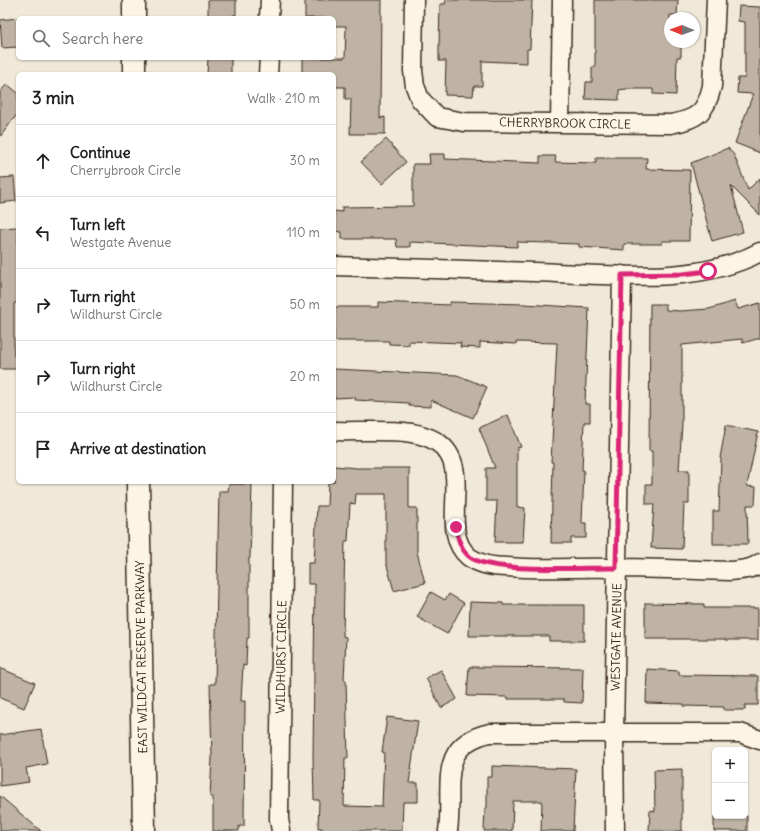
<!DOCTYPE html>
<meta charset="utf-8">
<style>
:root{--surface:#fff;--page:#f2f2f2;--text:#202124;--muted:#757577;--line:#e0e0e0}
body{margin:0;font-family:Delius,sans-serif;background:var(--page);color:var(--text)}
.controls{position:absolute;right:12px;bottom:12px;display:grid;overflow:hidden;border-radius:6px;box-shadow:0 1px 3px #0004}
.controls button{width:36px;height:36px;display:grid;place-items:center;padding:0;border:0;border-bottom:1px solid var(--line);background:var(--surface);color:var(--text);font:20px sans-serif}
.compass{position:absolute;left:664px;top:12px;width:36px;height:36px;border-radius:50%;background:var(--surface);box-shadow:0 1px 3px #0004;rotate:271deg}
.stop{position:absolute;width:12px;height:12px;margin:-9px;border:3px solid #db2777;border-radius:50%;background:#fff}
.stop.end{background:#db2777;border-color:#fff;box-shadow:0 1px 4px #0008}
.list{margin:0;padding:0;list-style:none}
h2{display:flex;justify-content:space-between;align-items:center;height:52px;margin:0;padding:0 16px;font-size:17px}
h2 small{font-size:13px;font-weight:400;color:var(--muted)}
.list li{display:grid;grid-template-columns:26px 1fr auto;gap:12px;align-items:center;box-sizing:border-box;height:72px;padding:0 16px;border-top:1px solid var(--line)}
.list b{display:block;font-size:15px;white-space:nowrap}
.list p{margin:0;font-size:13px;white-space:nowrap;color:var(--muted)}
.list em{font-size:13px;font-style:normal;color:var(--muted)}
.icon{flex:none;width:22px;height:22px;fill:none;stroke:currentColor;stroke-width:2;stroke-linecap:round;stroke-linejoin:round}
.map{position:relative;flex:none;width:760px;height:831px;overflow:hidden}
.search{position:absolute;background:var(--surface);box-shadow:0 1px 3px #0004;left:16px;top:16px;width:320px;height:44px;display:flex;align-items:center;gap:10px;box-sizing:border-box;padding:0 14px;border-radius:6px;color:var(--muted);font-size:15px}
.panel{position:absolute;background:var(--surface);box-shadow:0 1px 3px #0004;left:16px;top:72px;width:320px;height:412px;border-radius:6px}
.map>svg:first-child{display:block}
.building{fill:#beb3a4;stroke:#3b2a1e}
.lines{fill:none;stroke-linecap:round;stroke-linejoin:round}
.street-casing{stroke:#3b2a1e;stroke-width:21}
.secondary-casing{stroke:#3b2a1e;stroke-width:25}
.street{stroke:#fcf5e5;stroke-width:18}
.secondary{stroke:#fcf5e5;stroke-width:22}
.route{stroke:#db2777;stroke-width:5}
.labels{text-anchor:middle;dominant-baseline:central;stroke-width:3.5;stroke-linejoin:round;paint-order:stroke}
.street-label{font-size:12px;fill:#3b2a1e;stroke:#fcf5e5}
</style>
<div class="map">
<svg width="760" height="831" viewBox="0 0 760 831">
<rect width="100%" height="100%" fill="#f0e9d9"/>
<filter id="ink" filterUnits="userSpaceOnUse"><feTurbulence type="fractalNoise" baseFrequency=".025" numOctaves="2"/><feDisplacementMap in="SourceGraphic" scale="8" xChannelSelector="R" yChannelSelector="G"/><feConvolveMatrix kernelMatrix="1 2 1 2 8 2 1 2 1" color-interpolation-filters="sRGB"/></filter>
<g filter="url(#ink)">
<path class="building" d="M 208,0 L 236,0 L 236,15 L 233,15 L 233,18 L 208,18 Z
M 305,0 L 381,0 L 380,118 L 385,117 L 385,134 L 350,134 L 351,99 L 345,99 L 345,87 L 334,87 L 334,74 L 302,74 L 302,58 L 345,58 L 346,26 L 334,26 L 334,18 L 305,18 Z
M 446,0 L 532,0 L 530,49 L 527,49 L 527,63 L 482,61 L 482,86 L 474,86 L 473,96 L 445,95 L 446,61 L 439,61 L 439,45 L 440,4 L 445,4 Z
M 595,0 L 678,0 L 677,15 L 670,15 L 670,42 L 681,42 L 681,57 L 677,57 L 676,95 L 653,94 L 653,89 L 626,89 L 619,90 L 619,100 L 585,99 L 586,82 L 592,82 L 592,67 L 595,67 Z
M 739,6 L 760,7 L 760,153 L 735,143 L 753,94 L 737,93 L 738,78 L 745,78 L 745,22 L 738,21 Z
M 18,18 L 18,47 L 2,48 L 0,20 Z
M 208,58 L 231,58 L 231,74 L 207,74 Z
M 7,84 L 18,93 L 18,113 L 0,137 L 0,92 Z
M 386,139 L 406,162 L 382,184 L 361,162 Z
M 728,148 L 734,155 L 748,190 L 760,178 L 760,215 L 731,186 L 743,232 L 712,241 L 691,163 Z
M 429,154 L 445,154 L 445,159 L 540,163 L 540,156 L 556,156 L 555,162 L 596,163 L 596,158 L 647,158 L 646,169 L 690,170 L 689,241 L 662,241 L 662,244 L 624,244 L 624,250 L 579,247 L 579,244 L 517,242 L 517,247 L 410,242 L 410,247 L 397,247 L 396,239 L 342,239 L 342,232 L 334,231 L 334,211 L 342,212 L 342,207 L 413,206 L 413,164 L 430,164 Z
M 14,177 L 16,201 L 0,203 L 0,178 Z
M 18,227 L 18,303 L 14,303 L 14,356 L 18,355 L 18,369 L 0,369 L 0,228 Z
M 735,301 L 738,309 L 760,303 L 760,338 L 743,343 L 742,339 L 682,345 L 682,424 L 679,470 L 689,470 L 689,504 L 684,504 L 682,549 L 651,548 L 654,504 L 646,504 L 646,484 L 652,484 L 652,451 L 649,451 L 650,304 L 666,304 L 666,310 L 680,311 L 709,309 Z
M 378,302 L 450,305 L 450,302 L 524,304 L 589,308 L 585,404 L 590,404 L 590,422 L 584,422 L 582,470 L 584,470 L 582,523 L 586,523 L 586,538 L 571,538 L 571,543 L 551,543 L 553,462 L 551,462 L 557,343 L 516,342 L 516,344 L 480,342 L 480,348 L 460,347 L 461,343 L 409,341 L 409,345 L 389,344 L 389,341 L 334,341 L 334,307 L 378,307 Z
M 334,369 L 457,375 L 487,387 L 473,418 L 431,400 L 431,407 L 409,406 L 409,403 L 355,400 L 355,397 L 334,398 Z
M 508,415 L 521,447 L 517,448 L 517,507 L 525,508 L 523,542 L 495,542 L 497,501 L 486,501 L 486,468 L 495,468 L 479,428 Z
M 726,425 L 758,432 L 747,486 L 756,487 L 755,505 L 747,505 L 748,544 L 713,544 L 713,511 L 719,511 L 721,459 L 720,458 Z
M 334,466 L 357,468 L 409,468 L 409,508 L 417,508 L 417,552 L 425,583 L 394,591 L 386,562 L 386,494 L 356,494 L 355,504 L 350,503 L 348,541 L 345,541 L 343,636 L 346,637 L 344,680 L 346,680 L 348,758 L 345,758 L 344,806 L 382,807 L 384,752 L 382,752 L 387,717 L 418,721 L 409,783 L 418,783 L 418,802 L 403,802 L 402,831 L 322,831 L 322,828 L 318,828 L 319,800 L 314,800 L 313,758 L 315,584 L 308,584 L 308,563 L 314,563 L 317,506 L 327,506 L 328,482 L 334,482 Z
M 229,484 L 252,484 L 250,558 L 249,558 L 249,638 L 247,638 L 246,666 L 243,665 L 241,701 L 245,701 L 244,826 L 239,826 L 239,831 L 213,831 L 213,797 L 210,797 L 212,758 L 210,684 L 215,684 L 219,491 L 228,491 Z
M 431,592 L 445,600 L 449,594 L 464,603 L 447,634 L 417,617 Z
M 470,602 L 503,603 L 503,605 L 584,605 L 584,641 L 549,641 L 549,636 L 469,636 Z
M 645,603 L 704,604 L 704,608 L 758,608 L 758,640 L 725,640 L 725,639 L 645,639 Z
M 469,667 L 583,668 L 582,703 L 564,702 L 564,699 L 508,699 L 508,697 L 467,696 Z
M 0,668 L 35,683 L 24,708 L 0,698 Z
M 647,669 L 679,671 L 679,675 L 758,676 L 758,705 L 745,705 L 745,710 L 724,710 L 724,707 L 684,706 L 684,704 L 646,703 Z
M 441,670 L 457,699 L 441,708 L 426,678 Z
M 41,729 L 47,764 L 26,768 L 29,782 L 0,786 L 0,735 Z
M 492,766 L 576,769 L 573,831 L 541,831 L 542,801 L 513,801 L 512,831 L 484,831 L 485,808 L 487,808 L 487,777 L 492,777 Z
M 682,769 L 682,831 L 649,831 L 650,810 L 655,811 L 654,770 Z
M 0,796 L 41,831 L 0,831 Z
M 714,816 L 747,816 L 747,831 L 714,831 Z"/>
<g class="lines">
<g class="street-casing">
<path id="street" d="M 414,0 L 413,71 L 415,86 L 420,99 L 437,117 L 464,122 L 671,124 C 698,119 706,112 712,86 L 716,0
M 269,18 L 270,0
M 268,74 L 269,58
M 560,123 L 562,0
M 334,266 C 401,268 467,270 534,272 C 606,274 695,287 760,252
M 334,431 C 360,432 401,428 424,436 C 484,455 433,528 469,557 C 479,564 494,567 507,567 C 542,570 577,567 612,568 C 652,568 691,570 730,571 C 740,570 752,570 760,563
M 281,831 L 279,819 L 283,482
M 448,831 C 454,788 435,745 490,733 L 740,733 L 760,740
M 615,831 L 614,734 L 622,275"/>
</g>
<g class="secondary-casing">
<path id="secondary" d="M 134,0 L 134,18
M 134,58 L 134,74
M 138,482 L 144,831"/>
</g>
<use href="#street" class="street"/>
<use href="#secondary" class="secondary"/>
</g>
</g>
<g class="lines" filter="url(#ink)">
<path class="route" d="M 456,527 C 458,538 460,549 470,557 C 493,574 585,567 616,568 L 622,275 L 683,274 L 708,271"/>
</g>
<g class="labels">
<g class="street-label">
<text transform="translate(565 123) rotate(1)">CHERRYBROOK CIRCLE</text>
<text transform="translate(616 637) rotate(-89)">WESTGATE AVENUE</text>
<text transform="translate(141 657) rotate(-91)">EAST WILDCAT RESERVE PARKWAY</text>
<text transform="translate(281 657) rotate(-89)">WILDHURST CIRCLE</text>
</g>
</g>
</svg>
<div class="controls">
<button>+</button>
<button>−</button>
</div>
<svg class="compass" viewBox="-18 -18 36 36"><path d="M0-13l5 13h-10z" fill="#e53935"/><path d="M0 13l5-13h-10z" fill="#757577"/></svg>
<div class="stop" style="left:708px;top:271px"></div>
<div class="stop end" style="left:456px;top:527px"></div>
<div class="search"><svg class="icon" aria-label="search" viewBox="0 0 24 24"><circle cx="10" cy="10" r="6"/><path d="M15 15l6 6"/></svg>Search here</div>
<section class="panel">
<h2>3 min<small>Walk · 210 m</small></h2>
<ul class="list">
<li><svg class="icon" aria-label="ahead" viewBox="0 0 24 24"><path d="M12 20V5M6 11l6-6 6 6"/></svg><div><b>Continue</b><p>Cherrybrook Circle</p></div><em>30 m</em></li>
<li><svg class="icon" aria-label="left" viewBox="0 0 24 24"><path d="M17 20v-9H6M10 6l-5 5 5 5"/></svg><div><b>Turn left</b><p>Westgate Avenue</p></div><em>110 m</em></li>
<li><svg class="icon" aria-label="right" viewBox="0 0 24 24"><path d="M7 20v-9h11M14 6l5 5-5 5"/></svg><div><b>Turn right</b><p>Wildhurst Circle</p></div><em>50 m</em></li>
<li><svg class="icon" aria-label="right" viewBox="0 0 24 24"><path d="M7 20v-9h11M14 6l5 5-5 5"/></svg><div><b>Turn right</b><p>Wildhurst Circle</p></div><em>20 m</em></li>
<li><svg class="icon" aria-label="arrive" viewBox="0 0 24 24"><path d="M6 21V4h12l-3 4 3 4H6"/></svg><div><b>Arrive at destination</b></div></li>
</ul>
</section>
</div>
